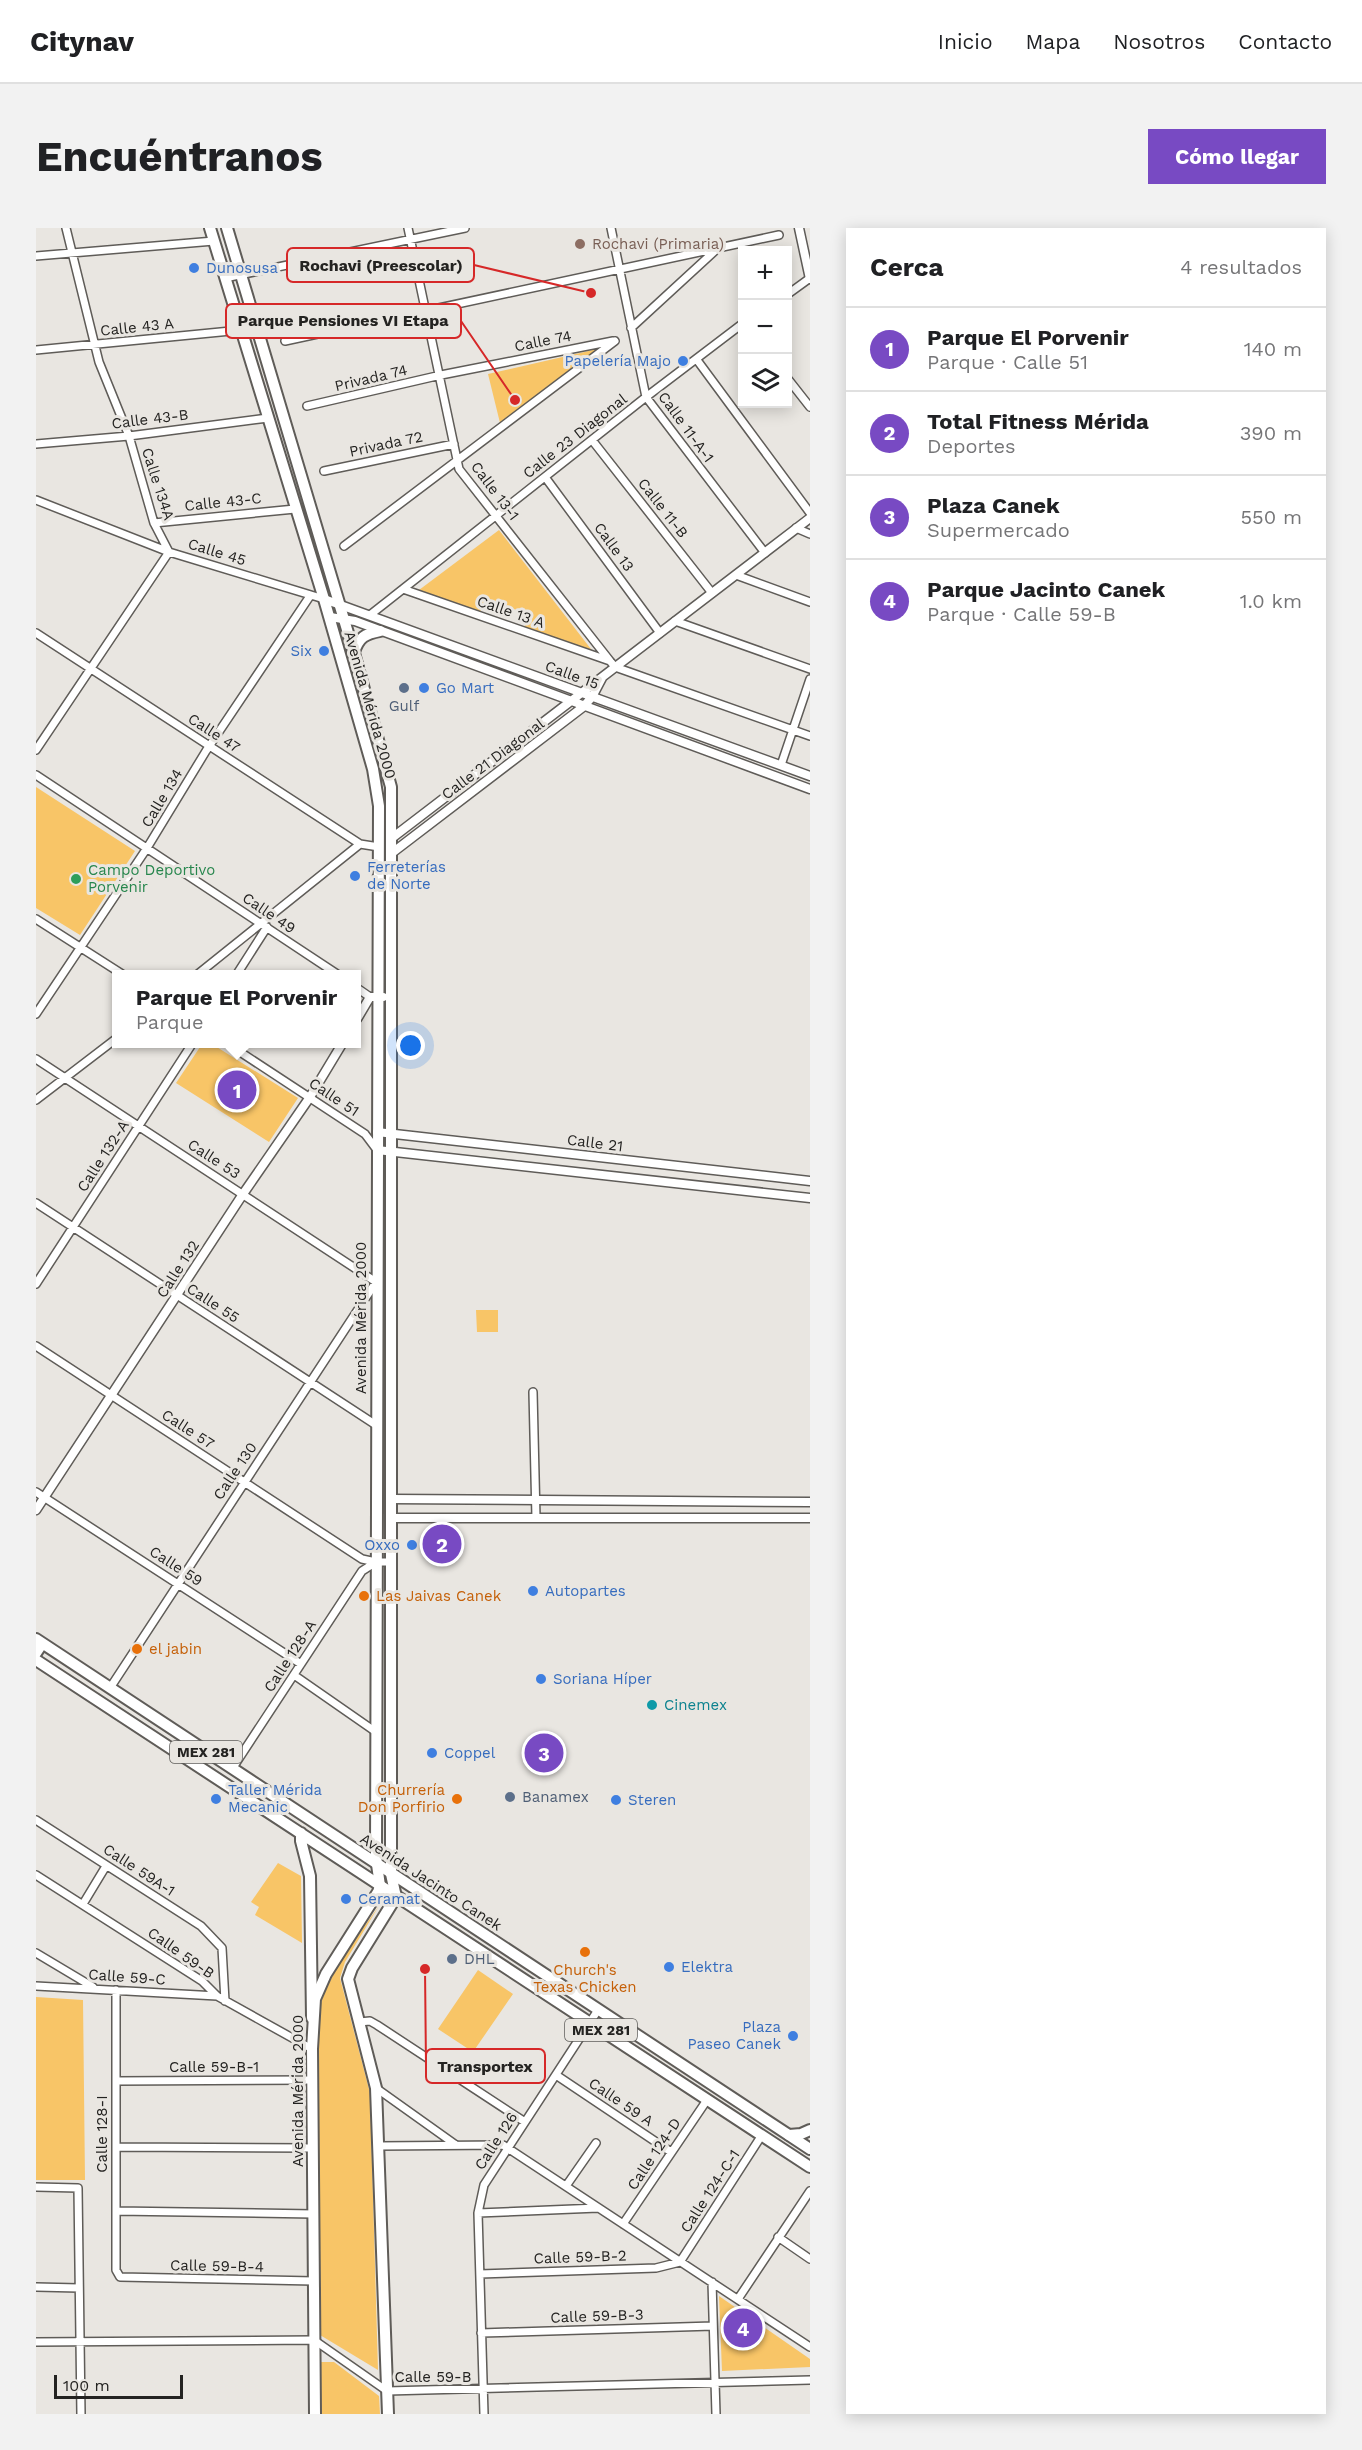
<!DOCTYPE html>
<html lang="es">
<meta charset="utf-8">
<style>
:root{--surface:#fff;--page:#f2f2f2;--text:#202124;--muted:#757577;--line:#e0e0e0;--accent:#784ac3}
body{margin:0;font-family:"Work Sans",sans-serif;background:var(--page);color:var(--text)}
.controls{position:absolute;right:18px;top:18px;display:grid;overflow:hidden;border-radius:0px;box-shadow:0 3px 15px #0003}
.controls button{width:54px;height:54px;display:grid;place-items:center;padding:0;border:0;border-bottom:2px solid var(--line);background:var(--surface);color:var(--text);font:30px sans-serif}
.scale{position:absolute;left:18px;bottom:15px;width:129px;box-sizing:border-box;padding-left:6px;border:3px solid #242321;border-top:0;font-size:16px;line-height:21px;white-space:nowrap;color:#242321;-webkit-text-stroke:4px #e9e6e1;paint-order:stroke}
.you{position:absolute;left:375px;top:818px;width:21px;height:21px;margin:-15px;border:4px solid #fff;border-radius:50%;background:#1a73e8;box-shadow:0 0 0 9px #1a73e833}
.badge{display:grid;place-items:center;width:39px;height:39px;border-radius:50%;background:var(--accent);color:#fff;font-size:20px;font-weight:700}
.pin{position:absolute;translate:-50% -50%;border:3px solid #fff;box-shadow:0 2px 6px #0006}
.popup{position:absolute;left:76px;top:742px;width:249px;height:78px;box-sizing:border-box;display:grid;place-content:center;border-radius:0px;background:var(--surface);filter:drop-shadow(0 2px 4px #0005);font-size:20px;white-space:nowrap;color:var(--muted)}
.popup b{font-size:22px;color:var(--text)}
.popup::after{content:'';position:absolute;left:50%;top:100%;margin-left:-12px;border:12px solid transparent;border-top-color:var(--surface)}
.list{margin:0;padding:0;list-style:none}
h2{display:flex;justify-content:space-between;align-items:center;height:78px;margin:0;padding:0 24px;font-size:26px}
h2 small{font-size:20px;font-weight:400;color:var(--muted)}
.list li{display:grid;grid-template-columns:39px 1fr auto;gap:18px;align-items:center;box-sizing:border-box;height:84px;padding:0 24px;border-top:2px solid var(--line)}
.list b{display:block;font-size:22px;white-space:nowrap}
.list p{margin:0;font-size:20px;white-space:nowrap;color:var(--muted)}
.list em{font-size:20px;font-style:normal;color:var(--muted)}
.icon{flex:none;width:33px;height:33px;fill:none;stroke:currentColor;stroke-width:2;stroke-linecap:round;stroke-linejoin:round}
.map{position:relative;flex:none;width:774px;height:2186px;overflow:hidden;border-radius:0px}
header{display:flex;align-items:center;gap:36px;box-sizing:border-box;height:84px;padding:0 30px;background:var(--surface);border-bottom:2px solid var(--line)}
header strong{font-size:28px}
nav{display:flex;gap:33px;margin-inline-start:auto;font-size:21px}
.intro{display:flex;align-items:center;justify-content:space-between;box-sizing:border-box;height:144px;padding:0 36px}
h1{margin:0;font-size:42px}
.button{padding:15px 27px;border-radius:0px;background:var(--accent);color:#fff;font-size:21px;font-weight:700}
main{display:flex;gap:36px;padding:0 36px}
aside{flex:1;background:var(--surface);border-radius:0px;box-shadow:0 3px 15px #0003}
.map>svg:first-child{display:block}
.green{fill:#f8c567}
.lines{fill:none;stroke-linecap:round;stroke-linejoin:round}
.minor-casing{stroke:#5f5c58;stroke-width:10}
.tertiary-casing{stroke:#5f5c58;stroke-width:11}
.secondary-casing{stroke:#5f5c58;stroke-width:14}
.primary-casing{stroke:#5f5c58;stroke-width:14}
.minor{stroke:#fff;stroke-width:7}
.tertiary{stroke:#fff;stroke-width:8}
.secondary{stroke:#fff;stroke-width:10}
.primary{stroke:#fff;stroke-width:10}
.education-dot{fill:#8d6e63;stroke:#e9e6e1;stroke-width:2}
.shop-dot{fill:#3f7fe0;stroke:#e9e6e1;stroke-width:2}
.service-dot{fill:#5c6f8a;stroke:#e9e6e1;stroke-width:2}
.leisure-dot{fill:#2e9e5b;stroke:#e9e6e1;stroke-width:2}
.food-dot{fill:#e8710a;stroke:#e9e6e1;stroke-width:2}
.culture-dot{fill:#0f9aa8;stroke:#e9e6e1;stroke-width:2}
.labels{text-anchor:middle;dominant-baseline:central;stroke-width:6;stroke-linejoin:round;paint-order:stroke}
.shield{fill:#e9e6e1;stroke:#5f5e5b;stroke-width:1.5}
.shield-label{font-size:14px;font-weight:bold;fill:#242321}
.education-label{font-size:15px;fill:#785e54;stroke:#e9e6e1;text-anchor:start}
.shop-label{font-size:15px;fill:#366cbe;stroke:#e9e6e1;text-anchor:start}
.street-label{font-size:15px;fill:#242321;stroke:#e9e6e1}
.service-label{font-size:15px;fill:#4e5e75;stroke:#e9e6e1;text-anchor:start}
.leisure-label{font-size:15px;fill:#27864d;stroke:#e9e6e1;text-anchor:start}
.food-label{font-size:15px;fill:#c56008;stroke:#e9e6e1;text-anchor:start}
.culture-label{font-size:15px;fill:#0d838f;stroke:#e9e6e1;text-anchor:start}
.leader{fill:none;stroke:#d62828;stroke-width:2}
.callout-dot{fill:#d62828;stroke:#e9e6e1;stroke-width:2}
.callout{fill:#e9e6e1;stroke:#d62828;stroke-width:2}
.callout-label{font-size:16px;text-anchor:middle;font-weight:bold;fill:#242321}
</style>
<header>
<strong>Citynav</strong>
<nav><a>Inicio</a><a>Mapa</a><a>Nosotros</a><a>Contacto</a></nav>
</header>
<div class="intro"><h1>Encuéntranos</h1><a class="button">Cómo llegar</a></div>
<main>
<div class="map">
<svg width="774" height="2186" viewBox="0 0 774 2186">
<rect width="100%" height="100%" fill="#e9e6e1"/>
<path class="green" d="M 570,119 L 465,199 L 452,146 Z
M 463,302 L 558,425 L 488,400 L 492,386 L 449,371 L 444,384 L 383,362 Z
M 0,559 L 99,623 L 44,707 L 0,680 Z
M 166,816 L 176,816 L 262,870 L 233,914 L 140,855 Z
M 440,1082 L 462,1082 L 462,1104 L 441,1104 Z
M 242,1635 L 265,1648 L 266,1715 L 219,1687 L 223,1679 L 215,1674 Z
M 344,1676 L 309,1734 L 304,1750 L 334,1865 L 342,2142 L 284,2107 L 281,1791 C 289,1748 320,1712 344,1676 Z
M 442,1742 L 477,1766 L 437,1824 L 402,1801 Z
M 0,1769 L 47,1772 L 49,1952 L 0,1952 Z
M 683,2068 L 774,2131 L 774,2139 L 686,2143 Z
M 282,2134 L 298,2134 L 343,2168 L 344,2186 L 283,2186 Z"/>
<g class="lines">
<g class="minor-casing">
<path id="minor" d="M 30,0 L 63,134 L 93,208 L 118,295 L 133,324
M 372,0 L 423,241 L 574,433 L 579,439 L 774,508
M 575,0 L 610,169 L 729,325
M 0,28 L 178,13
M 189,50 L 429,0
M 752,66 L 774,50
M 595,100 L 682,20
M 249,113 L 743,7
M 0,122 L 205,102
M 661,132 L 774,285
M 752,151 L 774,179
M 271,178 L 405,147 L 577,113
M 556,212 L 676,365
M 0,216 L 93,208 L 232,190
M 288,243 L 418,216
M 509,249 L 624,405
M 0,272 L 133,324 L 288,371
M 118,295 L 259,281
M 760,300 L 774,306
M 308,318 L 579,113
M 700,347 L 774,374
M 367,361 L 574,433
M 334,387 L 610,169 L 706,96
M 639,393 L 774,441
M 0,405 L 324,616 L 343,619
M 0,522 L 133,324
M 745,537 L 774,451
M 0,547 L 301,746
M 0,691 L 86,746
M 162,746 L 324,616
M 201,746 L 231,699
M 321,760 L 334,769
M 0,786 L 111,620 L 170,523 L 274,368
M 192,816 L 329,906 L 341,922
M 0,831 L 340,1054
M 0,872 L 81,810
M 0,975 L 340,1197
M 0,1056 L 156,816
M 0,1118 L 326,1331 L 340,1334 L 355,1334
M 497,1164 L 500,1290
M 0,1264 L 265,1436
M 258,1447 L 340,1504
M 74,1460 L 340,1054
M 196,1541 L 326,1343 L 340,1334
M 0,1592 L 165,1698 L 186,1720 L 189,1773
M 0,1647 L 166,1753 L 181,1768 L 276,1821
M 47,1676 L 70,1638
M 0,1725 L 57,1759
M 0,1758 L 181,1768
M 80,1762 L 80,2042 L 84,2049 L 278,2053
M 323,1794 L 334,1793 L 341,1797 L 489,1894
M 520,1847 L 635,1924
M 80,1853 L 277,1852
M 340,1860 L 420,1917
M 343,1918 L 467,1917 L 774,2119
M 80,1919 L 277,1920
M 530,1958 L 560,1915
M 0,1959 L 42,1960 L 45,2186
M 80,1983 L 278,1986
M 442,1985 L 562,1980
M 587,1996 L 671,1872
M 742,2009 L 774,2031
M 444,2046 L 620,2040 L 644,2034 L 726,1907
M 676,2054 L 680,2186
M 0,2059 L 43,2060
M 702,2071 L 774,1963
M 445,2105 L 677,2098
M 0,2114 L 278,2112 L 351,2163 L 774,2152
M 448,2186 L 442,1985 L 448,1957 L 562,1782"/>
</g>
<g class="tertiary-casing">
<path id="tertiary" d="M 763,0 L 774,51
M 288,371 L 774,548
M 294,389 L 319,393 L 774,561
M 356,610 L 774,290
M 356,625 L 547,479 L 556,469 L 566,450
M 321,791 L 334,769 L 347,769
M 341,904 L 774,953
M 341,922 L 774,970
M 355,1271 L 774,1274
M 0,1282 L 207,966 L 274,869 L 306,816
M 355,1290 L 774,1290"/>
</g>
<g class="secondary-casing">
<path id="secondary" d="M 174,0 L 288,371 L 337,541 L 343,578 L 340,1629 L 344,1658 L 342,1664 L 290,1746 L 279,1771 L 276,1821 L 279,2186
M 191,0 L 318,425 L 355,559 L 355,1646 L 360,1669 L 316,1740 L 312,1751 L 340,1860 L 352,2186
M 318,424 C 323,409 329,406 344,403
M 0,1425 L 6,1416
M 753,1907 L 765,1906 L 774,1902"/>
</g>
<g class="primary-casing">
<path id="primary" d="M 0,1411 L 774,1921
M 0,1432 L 774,1939
M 265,1605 L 265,1613 L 274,1648 L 276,1790"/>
</g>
<use href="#minor" class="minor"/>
<use href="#tertiary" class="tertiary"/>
<use href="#secondary" class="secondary"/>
<use href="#primary" class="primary"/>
</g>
<circle class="education-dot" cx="544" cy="16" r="6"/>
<g class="shop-dot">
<circle cx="158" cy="40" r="6"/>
<circle cx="647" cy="133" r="6"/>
<circle cx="288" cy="423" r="6"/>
<circle cx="388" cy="460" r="6"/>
<circle cx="319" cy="648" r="6"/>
<circle cx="376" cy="1317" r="6"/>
<circle cx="497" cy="1363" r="6"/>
<circle cx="505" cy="1451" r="6"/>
<circle cx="396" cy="1525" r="6"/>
<circle cx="180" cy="1571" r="6"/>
<circle cx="580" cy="1572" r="6"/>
<circle cx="310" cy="1671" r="6"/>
<circle cx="633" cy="1739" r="6"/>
<circle cx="757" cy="1808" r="6"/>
</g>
<g class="service-dot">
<circle cx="368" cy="460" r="6"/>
<circle cx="474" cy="1569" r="6"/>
<circle cx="416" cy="1731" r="6"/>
</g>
<circle class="leisure-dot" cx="40" cy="651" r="6"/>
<g class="food-dot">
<circle cx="328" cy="1368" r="6"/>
<circle cx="101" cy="1421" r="6"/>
<circle cx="421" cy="1571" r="6"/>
<circle cx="549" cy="1724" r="6"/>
</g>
<circle class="culture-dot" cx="616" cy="1477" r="6"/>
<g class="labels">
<g class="shield">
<rect x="134" y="1513" width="72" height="22" rx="4.5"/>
<rect x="529" y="1791" width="72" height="22" rx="4.5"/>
</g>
<g class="shield-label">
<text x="170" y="1524">MEX 281</text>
<text x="565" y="1802">MEX 281</text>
</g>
<g class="education-label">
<text x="556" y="16">Rochavi (Primaria)</text>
</g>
<g class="shop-label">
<text x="170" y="40">Dunosusa</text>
<text x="635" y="133" text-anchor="end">Papelería Majo</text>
<text x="276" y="423" text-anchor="end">Six</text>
<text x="400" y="460">Go Mart</text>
<text x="331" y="639">Ferreterías<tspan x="331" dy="17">de Norte</tspan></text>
<text x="364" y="1317" text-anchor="end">Oxxo</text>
<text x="509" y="1363">Autopartes</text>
<text x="517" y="1451">Soriana Híper</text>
<text x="408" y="1525">Coppel</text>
<text x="192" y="1562">Taller Mérida<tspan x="192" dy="17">Mecanic</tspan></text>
<text x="592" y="1572">Steren</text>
<text x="322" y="1671">Ceramat</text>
<text x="645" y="1739">Elektra</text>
<text x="745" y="1799" text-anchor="end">Plaza<tspan x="745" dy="17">Paseo Canek</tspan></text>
</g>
<g class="street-label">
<text transform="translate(101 99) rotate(-6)">Calle 43 A</text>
<text transform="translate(507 113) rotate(-11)">Calle 74</text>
<text transform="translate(335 150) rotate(-13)">Privada 74</text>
<text transform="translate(114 191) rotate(-7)">Calle 43-B</text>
<text transform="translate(650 199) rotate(54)">Calle 11-A-1</text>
<text transform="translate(539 208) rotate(-38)">Calle 23 Diagonal</text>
<text transform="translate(350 216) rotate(-12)">Privada 72</text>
<text transform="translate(122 256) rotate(72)">Calle 134A</text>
<text transform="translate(459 263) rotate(53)">Calle 13-1</text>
<text transform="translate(187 274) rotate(-6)">Calle 43-C</text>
<text transform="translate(627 280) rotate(52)">Calle 11-B</text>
<text transform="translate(578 319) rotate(54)">Calle 13</text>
<text transform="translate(181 324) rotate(17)">Calle 45</text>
<text transform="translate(475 384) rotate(19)">Calle 13 A</text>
<text transform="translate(536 447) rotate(20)">Calle 15</text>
<text transform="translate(334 477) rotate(74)">Avenida Mérida 2000</text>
<text transform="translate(178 505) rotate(33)">Calle 47</text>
<text transform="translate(457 531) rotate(-37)">Calle 21 Diagonal</text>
<text transform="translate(126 570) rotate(-59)">Calle 134</text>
<text transform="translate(233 685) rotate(34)">Calle 49</text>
<text transform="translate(298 869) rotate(34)">Calle 51</text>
<text transform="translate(559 915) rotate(7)">Calle 21</text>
<text transform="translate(67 928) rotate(-57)">Calle 132-A</text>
<text transform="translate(178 931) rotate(33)">Calle 53</text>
<text transform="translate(142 1041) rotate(-57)">Calle 132</text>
<text transform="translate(177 1075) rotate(33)">Calle 55</text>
<text transform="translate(325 1090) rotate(-90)">Avenida Mérida 2000</text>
<text transform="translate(152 1201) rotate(33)">Calle 57</text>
<text transform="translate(199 1243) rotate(-56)">Calle 130</text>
<text transform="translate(140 1338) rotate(33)">Calle 59</text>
<text transform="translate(254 1428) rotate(-57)">Calle 128-A</text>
<text transform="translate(103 1642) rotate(33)">Calle 59A-1</text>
<text transform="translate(395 1654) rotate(33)">Avenida Jacinto Canek</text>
<text transform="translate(145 1725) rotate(35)">Calle 59-B</text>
<text transform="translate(91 1749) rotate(4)">Calle 59-C</text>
<text x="178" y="1839">Calle 59-B-1</text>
<text transform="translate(262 1863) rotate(-90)">Avenida Mérida 2000</text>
<text transform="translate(585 1874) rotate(34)">Calle 59 A</text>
<text transform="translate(66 1906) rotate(-90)">Calle 128-I</text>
<text transform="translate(460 1913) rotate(-57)">Calle 126</text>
<text transform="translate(618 1926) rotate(-56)">Calle 124-D</text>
<text transform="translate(674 1963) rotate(-57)">Calle 124-C-1</text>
<text transform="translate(544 2029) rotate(-2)">Calle 59-B-2</text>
<text transform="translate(181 2038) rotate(1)">Calle 59-B-4</text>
<text transform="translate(561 2088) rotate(-2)">Calle 59-B-3</text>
<text x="397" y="2149">Calle 59-B</text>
</g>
<g class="service-label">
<text x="368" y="478" text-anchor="middle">Gulf</text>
<text x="486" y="1569">Banamex</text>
<text x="428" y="1731">DHL</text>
</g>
<g class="leisure-label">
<text x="52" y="642">Campo Deportivo<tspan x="52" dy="17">Porvenir</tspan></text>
</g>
<g class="food-label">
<text x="340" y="1368">Las Jaivas Canek</text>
<text x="113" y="1421">el jabin</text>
<text x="409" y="1562" text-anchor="end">Churrería<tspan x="409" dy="17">Don Porfirio</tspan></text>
<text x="549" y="1742" text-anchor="middle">Church's<tspan x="549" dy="17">Texas Chicken</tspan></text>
</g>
<g class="culture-label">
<text x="628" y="1477">Cinemex</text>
</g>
</g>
<path class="leader" d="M555 65L438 37M479 172L425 93M389 1741L390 1838"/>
<g class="callout-dot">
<circle cx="555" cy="65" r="6"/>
<circle cx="479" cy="172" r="6"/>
<circle cx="389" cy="1741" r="6"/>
</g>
<g class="callout">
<rect x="251" y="20" width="187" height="34" rx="6"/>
<rect x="190" y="76" width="235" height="34" rx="6"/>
<rect x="390" y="1821" width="119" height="34" rx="6"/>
</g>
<g class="callout-label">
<text x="345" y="43">Rochavi (Preescolar)</text>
<text x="307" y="98">Parque Pensiones VI Etapa</text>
<text x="449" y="1844">Transportex</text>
</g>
</svg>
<div class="controls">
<button>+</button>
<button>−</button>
<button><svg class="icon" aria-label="layers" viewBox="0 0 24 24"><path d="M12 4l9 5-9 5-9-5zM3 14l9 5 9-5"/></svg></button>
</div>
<div class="scale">100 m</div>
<div class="you"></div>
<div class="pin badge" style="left:201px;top:862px">1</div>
<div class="popup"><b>Parque El Porvenir</b>Parque</div>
<div class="pin badge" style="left:406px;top:1316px">2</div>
<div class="pin badge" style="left:508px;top:1525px">3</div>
<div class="pin badge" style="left:707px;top:2100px">4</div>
</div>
<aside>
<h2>Cerca<small>4 resultados</small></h2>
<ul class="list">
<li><span class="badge">1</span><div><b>Parque El Porvenir</b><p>Parque · Calle 51</p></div><em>140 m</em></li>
<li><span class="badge">2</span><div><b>Total Fitness Mérida</b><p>Deportes</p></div><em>390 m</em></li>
<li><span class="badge">3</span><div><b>Plaza Canek</b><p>Supermercado</p></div><em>550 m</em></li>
<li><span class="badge">4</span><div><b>Parque Jacinto Canek</b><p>Parque · Calle 59-B</p></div><em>1.0 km</em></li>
</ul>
</aside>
</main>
